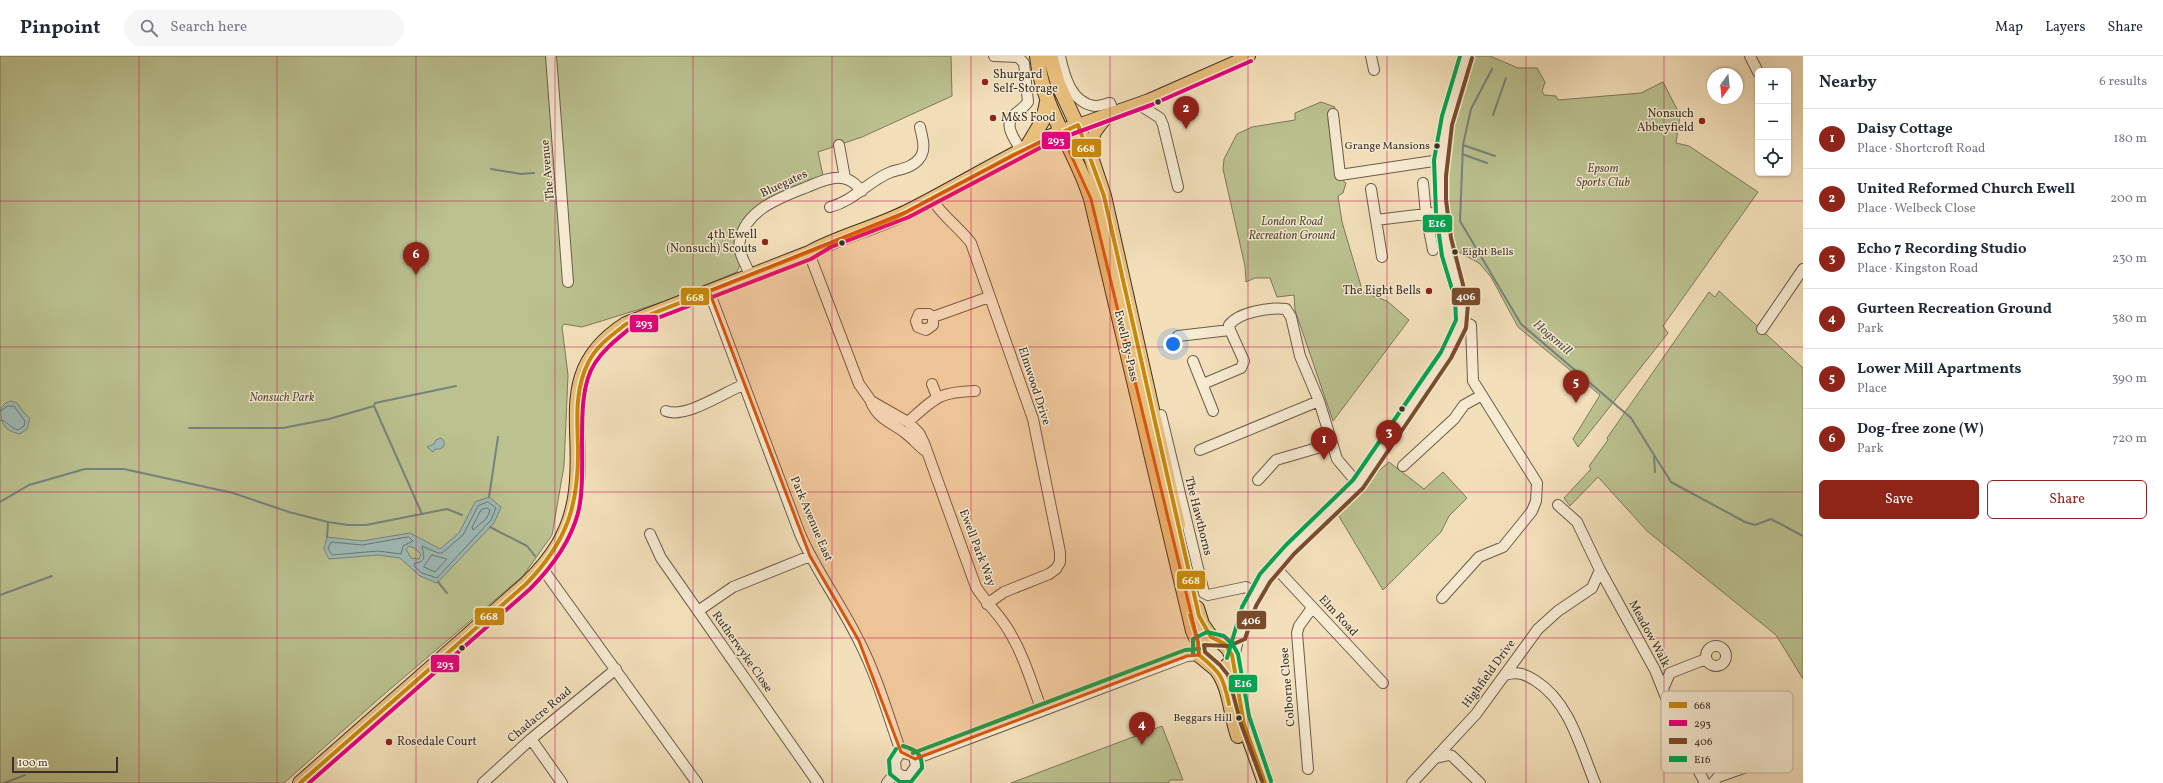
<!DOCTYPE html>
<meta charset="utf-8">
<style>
:root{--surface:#fff;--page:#f6f6f7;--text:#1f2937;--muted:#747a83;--line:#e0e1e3;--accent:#8f2418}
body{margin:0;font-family:Vollkorn,serif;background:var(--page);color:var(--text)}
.controls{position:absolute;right:12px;top:12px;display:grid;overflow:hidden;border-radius:6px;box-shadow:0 1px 3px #0004}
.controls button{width:36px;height:36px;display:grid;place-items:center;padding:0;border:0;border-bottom:1px solid var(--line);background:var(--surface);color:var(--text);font:20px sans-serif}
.compass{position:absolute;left:1707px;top:12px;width:36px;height:36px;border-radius:50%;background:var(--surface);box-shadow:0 1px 3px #0004;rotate:195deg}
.scale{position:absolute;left:12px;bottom:10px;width:106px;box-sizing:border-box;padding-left:4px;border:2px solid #3c3026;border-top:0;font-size:11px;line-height:14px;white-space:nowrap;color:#3c3026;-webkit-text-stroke:3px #f7ebd2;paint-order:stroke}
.you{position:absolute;left:1173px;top:288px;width:14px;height:14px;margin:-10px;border:3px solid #fff;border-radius:50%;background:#1a73e8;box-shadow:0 0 0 6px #1a73e833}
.badge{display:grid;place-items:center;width:26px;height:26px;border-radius:50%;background:var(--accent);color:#fff;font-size:13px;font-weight:700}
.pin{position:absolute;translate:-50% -33px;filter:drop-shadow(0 1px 2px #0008)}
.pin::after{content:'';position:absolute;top:21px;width:14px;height:12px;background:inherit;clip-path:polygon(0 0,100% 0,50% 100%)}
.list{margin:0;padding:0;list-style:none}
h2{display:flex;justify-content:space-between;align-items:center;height:52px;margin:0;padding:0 16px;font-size:17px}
h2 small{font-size:13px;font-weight:400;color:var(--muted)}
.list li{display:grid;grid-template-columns:26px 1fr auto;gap:12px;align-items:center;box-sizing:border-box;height:60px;padding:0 16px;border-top:1px solid var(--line)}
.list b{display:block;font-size:15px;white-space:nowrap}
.list p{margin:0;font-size:13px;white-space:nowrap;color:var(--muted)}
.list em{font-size:13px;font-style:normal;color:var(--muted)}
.actions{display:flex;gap:8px;padding:12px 16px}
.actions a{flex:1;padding:9px 0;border:1px solid var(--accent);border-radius:6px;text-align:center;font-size:14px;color:var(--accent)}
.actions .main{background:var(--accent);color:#fff}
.icon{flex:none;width:22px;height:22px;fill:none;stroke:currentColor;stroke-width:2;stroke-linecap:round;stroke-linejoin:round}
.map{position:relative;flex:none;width:1803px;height:727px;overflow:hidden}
header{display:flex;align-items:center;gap:24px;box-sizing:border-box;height:56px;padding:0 20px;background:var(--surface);border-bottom:1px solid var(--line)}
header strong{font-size:19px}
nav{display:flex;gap:22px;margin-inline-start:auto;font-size:14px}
.search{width:280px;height:36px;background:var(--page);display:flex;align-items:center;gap:10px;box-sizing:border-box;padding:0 14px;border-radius:22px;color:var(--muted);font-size:15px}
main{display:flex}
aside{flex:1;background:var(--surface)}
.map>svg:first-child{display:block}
.green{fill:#bbc290;stroke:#7c795b}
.water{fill:#9ebbb8;stroke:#77837e;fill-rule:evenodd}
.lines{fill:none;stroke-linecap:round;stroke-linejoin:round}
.shore{stroke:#6d766f;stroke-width:1}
.stream{stroke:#77837e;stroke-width:2}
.minor-casing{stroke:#6a5c4b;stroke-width:12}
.major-casing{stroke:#3c3026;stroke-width:14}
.highway-casing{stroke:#3c3026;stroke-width:16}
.minor{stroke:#f7ebd2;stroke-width:10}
.major{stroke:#eac07d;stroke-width:12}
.highway{stroke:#eac07d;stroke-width:14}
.bus-1-casing{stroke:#f7ebd2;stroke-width:7}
.bus-2-casing{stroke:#f7ebd2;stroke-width:7}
.bus-3-casing{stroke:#f7ebd2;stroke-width:7}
.bus-4-casing{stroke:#f7ebd2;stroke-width:7}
.bus-1{stroke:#c8880a;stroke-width:4}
.bus-2{stroke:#e5007d;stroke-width:4}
.bus-3{stroke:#7a4b2a;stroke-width:4}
.bus-4{stroke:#00a651;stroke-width:4}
.marked{fill:#d7550f;fill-opacity:0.2;stroke:#d7550f;stroke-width:3;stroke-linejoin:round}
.grid{fill:none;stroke:#c2185b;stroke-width:1;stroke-opacity:0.55}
.poi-dot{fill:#8f2418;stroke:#f7ebd2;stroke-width:1.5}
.bus-dot{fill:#3c3026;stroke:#f7ebd2;stroke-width:1.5}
.labels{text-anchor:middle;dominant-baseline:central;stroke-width:3;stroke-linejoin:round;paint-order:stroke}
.bus-label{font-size:11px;fill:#3c3026;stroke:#f7ebd2;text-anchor:end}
.poi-label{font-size:12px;fill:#3c3026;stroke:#f7ebd2;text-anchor:start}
.park-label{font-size:12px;font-style:italic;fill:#554d3b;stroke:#f7ebd2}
.street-label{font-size:12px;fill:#3c3026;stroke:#f7ebd2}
.water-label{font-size:13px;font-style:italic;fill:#54534a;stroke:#f7ebd2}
.key{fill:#f7ebd2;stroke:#bfb39e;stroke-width:1}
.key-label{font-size:11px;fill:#3c3026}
.line-badge{stroke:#f7ebd2;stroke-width:1.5}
.badge-label{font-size:11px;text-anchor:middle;font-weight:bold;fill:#fff}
</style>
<header>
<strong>Pinpoint</strong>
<div class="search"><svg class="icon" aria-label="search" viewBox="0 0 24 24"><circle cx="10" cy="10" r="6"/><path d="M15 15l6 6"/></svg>Search here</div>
<nav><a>Map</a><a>Layers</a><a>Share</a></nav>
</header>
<main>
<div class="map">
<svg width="1803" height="727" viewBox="0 0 1803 727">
<rect width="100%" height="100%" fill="#f3e0ba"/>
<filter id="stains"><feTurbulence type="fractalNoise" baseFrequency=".005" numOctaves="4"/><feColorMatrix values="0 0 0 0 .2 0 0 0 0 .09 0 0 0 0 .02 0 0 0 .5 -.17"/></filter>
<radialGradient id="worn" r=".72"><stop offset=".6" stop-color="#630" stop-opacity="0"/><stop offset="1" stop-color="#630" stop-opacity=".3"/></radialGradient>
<path class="green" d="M 0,0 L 951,0 L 952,40 L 862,81 L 818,96 L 823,120 C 806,127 750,145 746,165 C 742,182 745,200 737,216 L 666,245 L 582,271 L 564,268 L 562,271 L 568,319 L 564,410 L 552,479 L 523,520 L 382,640 L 284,727 L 0,727 Z
M 1470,0 L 1490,0 L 1518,12 L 1537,12 L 1545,26 L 1542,35 L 1544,39 L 1556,40 L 1558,44 L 1641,37 L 1663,26 L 1680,59 L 1676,87 L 1689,90 L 1758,136 L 1663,270 L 1668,277 L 1578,391 L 1573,383 L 1600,339 L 1518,271 L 1491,221 L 1479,207 L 1453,193 L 1443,124 Z
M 1321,46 L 1335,51 L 1328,63 L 1336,119 L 1346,127 L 1343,137 L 1338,140 L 1342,166 L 1361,230 L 1360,235 L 1387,245 L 1409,264 L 1333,365 L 1295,254 L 1294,239 L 1277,241 L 1270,222 L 1255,222 L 1246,226 L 1245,210 L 1223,113 L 1224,103 L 1237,78 L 1252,71 L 1295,64 L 1295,57 Z
M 1719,235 L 1803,312 L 1803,623 L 1776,579 L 1647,475 L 1598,421 L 1570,450 L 1564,442 L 1591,413 L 1589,410 L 1608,384 L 1607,382 L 1709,236 L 1715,241 Z
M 1389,406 L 1424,433 L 1443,416 L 1467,442 L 1449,460 L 1441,476 L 1383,534 L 1337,457 L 1367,425 Z
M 1162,670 L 1183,724 L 1170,724 L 1168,727 L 1011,727 Z"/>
<path class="water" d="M 11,345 L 17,347 L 25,358 L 30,362 L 27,373 L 20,378 C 5,375 0,368 1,352 L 6,347 Z
M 441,382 L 444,385 L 444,390 L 440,393 L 435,393 L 433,396 L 427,391 L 434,388 L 436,384 Z
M 489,441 L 501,451 L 494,467 L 437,527 L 420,520 L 400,502 L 378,499 L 329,503 L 324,493 L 327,481 L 362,485 L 410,477 L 440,493 L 459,477 L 475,446 ZM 409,490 L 414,492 L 421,498 L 419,503 L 411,502 L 406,493 Z"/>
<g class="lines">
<path class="shore" d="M 0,355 L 8,350 L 14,350 L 25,365 L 24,370 L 18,374 C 10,372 7,364 0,364
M 488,446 L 496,452 L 491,464 L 437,522 L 422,517 L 414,510 L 415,507 C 428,506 423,498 422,490 L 438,497 L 442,497 L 463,479 L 478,450 Z
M 487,452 L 490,454 L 487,462 L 473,474 L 472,471 L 481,454 Z
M 409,481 L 413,485 L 403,490 L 401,498 L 378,495 L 332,499 L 328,492 L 331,486 L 362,489 Z
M 432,499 L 447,503 L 435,516 L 424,511 Z"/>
<path class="stream" d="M 1492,13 L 1471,53 L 1463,89 L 1460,165 L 1521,268 L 1631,362 L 1671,426 L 1745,466 L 1755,469 L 1771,463 L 1803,480
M 1493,59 L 1506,22
M 1463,89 L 1495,100
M 1462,98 L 1487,107
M 491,113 L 521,118 L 534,117
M 189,372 L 283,372 L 329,363 L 374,350
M 1654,401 L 1655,416
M 489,441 L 498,381
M 0,446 L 29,429 L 85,413 L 124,413 L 233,437 L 289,456 L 328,466 L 327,481
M 422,458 L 374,350 L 375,347 L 456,330
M 328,466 L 348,469 L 366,469 L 447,453 L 462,459
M 490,471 L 527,490 L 535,500
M 438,526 L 447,537
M 0,539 L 52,520
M 4,727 L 25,719"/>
<g class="minor-casing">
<path id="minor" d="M 551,0 L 568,226
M 994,0 L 1018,1 L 1024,7 L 1028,46 C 1024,52 1019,54 1014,59 C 1003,69 1015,84 1021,94
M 1060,0 C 1064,19 1071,47 1095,50 C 1100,50 1105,48 1110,47 L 1114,56
M 1371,0 L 1374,14
M 1750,0 L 1758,16
M 1138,48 L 1160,62 L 1163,69 L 1178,131
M 1333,58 L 1340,119 L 1440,104
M 839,89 L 845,122
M 1423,127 L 1426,158 L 1433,194
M 1371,133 L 1382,201
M 932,143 C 942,160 959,171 971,187 L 1033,363 L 1060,496 L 1060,506 L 1056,513 L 1049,518 L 1004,536 L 987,548
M 830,151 C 854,145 868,125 891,116 C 900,113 912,112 919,103 C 927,94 922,81 920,71
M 1376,164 L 1442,156
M 809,197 L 859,328 L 871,345 L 908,366 L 919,377 L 924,387 L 976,531 C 986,547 1000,559 1009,575 C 1024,600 1032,628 1042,655
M 750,219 C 746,208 737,196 740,184 C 746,153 782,141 807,131 C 817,127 831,120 842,122 C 851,123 856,129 862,135
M 709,235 L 800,478 C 816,515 841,548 859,585 C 877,620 888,659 901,696
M 933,261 L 929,258 L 919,258 L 916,265 L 918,271 L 926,274 L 933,269 L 933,261 L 989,241
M 1762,273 L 1803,213
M 1178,280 L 1230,274 L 1229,269 C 1239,256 1270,251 1286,253 L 1291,261 L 1300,300 L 1319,345
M 1193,305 L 1213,355
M 932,328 L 937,341
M 1203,328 L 1241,312 L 1244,305 L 1230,274
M 871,346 C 877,362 892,367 904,376 C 911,381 917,388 924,394
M 666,355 C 685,363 725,336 743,329
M 1161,359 L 1204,537 L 1208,539 L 1246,531 L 1255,537
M 908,366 C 935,342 938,336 975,335
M 1200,394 L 1319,345 L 1337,403 L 1358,428
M 1403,410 L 1454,363 L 1464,349 L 1482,339
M 1258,424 L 1276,404 L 1331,388
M 1558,449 L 1577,466 L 1600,514 L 1655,614 L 1685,689 L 1705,727
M 650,478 L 661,502 L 818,727
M 1275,511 L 1383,627
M 542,512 L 697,727
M 1442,542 L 1479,501 L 1503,491 L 1532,455 L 1536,445 L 1537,427 L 1473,325 L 1471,269 L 1462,265
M 698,555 L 733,531 L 810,500
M1706 600a10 10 0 1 1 20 0a10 10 0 1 1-20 0Z
M 1233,604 C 1239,582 1243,557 1255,537 C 1280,494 1325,465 1358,428 L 1446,299 L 1462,265 L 1461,242 L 1448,198 L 1442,156 L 1440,104 L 1448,62 L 1466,0
M 1505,619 C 1518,615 1525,618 1536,625 C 1570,647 1580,691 1595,727
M 1663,633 L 1670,617 L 1706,603
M 531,683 L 562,727
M1763 701a10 10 0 1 1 20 0a10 10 0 1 1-20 0Z
M 901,696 L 914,700 L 916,710 L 909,720 L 902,720 L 896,716 L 895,705 Z
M 1436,702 L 1449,699 L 1452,700 L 1480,727
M 915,703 L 1187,600 L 1199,599
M 1308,713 L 1297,577 L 1299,570 L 1312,552
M 483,727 L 531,683 L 616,613
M 887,727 L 896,716
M 1412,727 L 1476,658 L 1538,573 L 1558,555 L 1592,532 L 1600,514
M 1713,727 L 1718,721 L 1763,705"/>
</g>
<g class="major-casing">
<path id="major" d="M 1078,69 L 1149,44 L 1249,0
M 1089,95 L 1095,76 L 1108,59"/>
</g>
<g class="highway-casing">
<path id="highway" d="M 1037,0 C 1043,56 1075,91 1091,143 L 1193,575 L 1198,586
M 1050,0 L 1058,28 L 1089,95 L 1104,140 L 1178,469
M 1028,89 L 1043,64 L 1047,46
M 1197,552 L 1202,568 L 1211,581
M 1211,581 C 1222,586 1232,592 1232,605 L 1224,613 L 1216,613 L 1199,599 L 1198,586 L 1203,582 Z
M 1232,605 L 1244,668 L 1265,727
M 1216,613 C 1231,632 1230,658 1238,680
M 300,727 L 526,528 C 552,503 569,478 575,442 C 587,373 552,315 626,268 L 809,197 C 840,180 875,172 907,156 C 965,127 1018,92 1078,69"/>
</g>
<use href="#minor" class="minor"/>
<use href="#major" class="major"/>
<use href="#highway" class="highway"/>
<g class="bus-1-casing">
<path id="bus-1" d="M 1190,559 L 1198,586 L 1199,599 C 1221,617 1223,620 1229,648
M 300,727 L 526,528 C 567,486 579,449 578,391 C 577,362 575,333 588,307 C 596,290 612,279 626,268 L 895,162 L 1013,99 L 1078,69 L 1104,140 L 1199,560 L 1211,581 L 1225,588 L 1232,599 L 1244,668 L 1265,727"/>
</g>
<g class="bus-2-casing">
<path id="bus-2" d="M 309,727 L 530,533 C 552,511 570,487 578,457 C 589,413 572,341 595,307 C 604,293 616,284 629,273 L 811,203 L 831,191 L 909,161 L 1051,86 L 1151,49 L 1251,5"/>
</g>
<g class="bus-3-casing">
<path id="bus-3" d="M 1262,725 L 1241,668 L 1228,619 L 1220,609 L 1205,596 L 1204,589 L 1229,590 L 1245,583 L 1256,550 L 1270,526 L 1294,498 L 1363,432 L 1451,302 L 1466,272 L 1468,248 L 1451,182 L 1446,144 L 1446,120 L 1452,69 L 1472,2"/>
</g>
<g class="bus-4-casing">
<path id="bus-4" d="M 1193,599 L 1193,583 L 1207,576 L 1224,580 L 1233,589 L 1238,598 L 1249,660 L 1271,725
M 1227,602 L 1242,551 L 1260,518 L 1286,489 L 1353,424 L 1441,296 L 1456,264 L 1455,243 L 1442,200 L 1436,157 L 1434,104 L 1442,60 L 1460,0
M 896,693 L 889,704 L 890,718 L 900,726 L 911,726 L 922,712 C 922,697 916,694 903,690
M 913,697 L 1185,594 L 1199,593"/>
</g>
<use href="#bus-1" class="bus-1"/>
<use href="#bus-2" class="bus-2"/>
<use href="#bus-3" class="bus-3"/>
<use href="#bus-4" class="bus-4"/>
</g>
<path class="marked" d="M 1060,75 L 1091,143 L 1198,586 L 1199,599 L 1187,600 L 915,703 L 901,696 L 859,585 L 810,500 L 709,235 L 906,156 Z"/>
<path class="grid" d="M 139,0 L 139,727M 277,0 L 277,727M 416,0 L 416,727M 555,0 L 555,727M 693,0 L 693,727M 832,0 L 832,727M 971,0 L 971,727M 1110,0 L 1110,727M 1248,0 L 1248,727M 1387,0 L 1387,727M 1526,0 L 1526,727M 1664,0 L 1664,727M 0,145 L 1803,145M 0,291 L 1803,291M 0,436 L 1803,436M 0,582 L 1803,582"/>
<g class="poi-dot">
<circle cx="985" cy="26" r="4"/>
<circle cx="993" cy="62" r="4"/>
<circle cx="1702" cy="65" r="4"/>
<circle cx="765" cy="186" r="4"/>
<circle cx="1429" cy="235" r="4"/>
<circle cx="389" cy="686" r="4"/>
</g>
<g class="bus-dot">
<circle cx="1158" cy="46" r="3.5"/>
<circle cx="1437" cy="90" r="3.5"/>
<circle cx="842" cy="187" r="3.5"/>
<circle cx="1455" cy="196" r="3.5"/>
<circle cx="1402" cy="353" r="3.5"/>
<circle cx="462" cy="592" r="3.5"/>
<circle cx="1239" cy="662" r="3.5"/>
</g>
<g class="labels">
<g class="bus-label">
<text x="1430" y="90">Grange Mansions</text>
<text x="1462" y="196" text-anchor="start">Eight Bells</text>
<text x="1232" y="662">Beggars Hill</text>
</g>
<g class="poi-label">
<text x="993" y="19">Shurgard<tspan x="993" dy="14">Self-Storage</tspan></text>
<text x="1694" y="58" text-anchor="end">Nonsuch<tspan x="1694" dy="14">Abbeyfield</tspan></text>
<text x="1001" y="62">M&amp;S Food</text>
<text x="757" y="179" text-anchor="end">4th Ewell<tspan x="757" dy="14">(Nonsuch) Scouts</tspan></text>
<text x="1421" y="235" text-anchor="end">The Eight Bells</text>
<text x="397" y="686">Rosedale Court</text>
</g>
<g class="park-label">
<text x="1603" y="113">Epsom<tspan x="1603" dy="14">Sports Club</tspan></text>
<text x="1292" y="166">London Road<tspan x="1292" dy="14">Recreation Ground</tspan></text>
<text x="282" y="342">Nonsuch Park</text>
</g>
<g class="street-label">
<text transform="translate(548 114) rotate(-95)">The Avenue</text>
<text transform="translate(784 128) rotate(-25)">Bluegates</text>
<text transform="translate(1126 290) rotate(77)">Ewell By-Pass</text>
<text transform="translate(1034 330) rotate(72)">Elmwood Drive</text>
<text transform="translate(1198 460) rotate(76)">The Hawthorns</text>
<text transform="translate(811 463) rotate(67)">Park Avenue East</text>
<text transform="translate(977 492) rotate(69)">Ewell Park Way</text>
<text transform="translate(1338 560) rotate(47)">Elm Road</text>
<text transform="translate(1649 578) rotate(62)">Meadow Walk</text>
<text transform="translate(742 596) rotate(55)">Rutherwyke Close</text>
<text transform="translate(1489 618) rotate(-54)">Highfield Drive</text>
<text transform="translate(1288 631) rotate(-95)">Colborne Close</text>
<text transform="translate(540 659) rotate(-40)">Chadacre Road</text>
</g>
<g class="water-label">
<text transform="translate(1552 282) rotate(41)">Hogsmill</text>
</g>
</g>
<rect x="1661" y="635" width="132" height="82" rx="6" class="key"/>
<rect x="1669" y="646" width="18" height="6" fill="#c8880a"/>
<rect x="1669" y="664" width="18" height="6" fill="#e5007d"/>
<rect x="1669" y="682" width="18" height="6" fill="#7a4b2a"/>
<rect x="1669" y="700" width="18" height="6" fill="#00a651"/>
<g class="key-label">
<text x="1694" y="653">668</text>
<text x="1694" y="671">293</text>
<text x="1694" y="689">406</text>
<text x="1694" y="707">E16</text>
</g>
<g class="line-badge">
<rect x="1041" y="75" width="30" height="19" rx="4" fill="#e5007d"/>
<rect x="1071" y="82" width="31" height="20" rx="4" fill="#c8880a"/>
<rect x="1422" y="158" width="31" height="19" rx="4" fill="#00a651"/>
<rect x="1451" y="231" width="30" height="19" rx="4" fill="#7a4b2a"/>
<rect x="680" y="231" width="30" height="19" rx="4" fill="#c8880a"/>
<rect x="629" y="258" width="30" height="19" rx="4" fill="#e5007d"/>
<rect x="1176" y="514" width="30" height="20" rx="4" fill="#c8880a"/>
<rect x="474" y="551" width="31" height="19" rx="4" fill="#c8880a"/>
<rect x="1236" y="554" width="31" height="20" rx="4" fill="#7a4b2a"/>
<rect x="430" y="598" width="30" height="19" rx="4" fill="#e5007d"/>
<rect x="1228" y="618" width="30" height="19" rx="4" fill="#00a651"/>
</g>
<g class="badge-label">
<text x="1056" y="88">293</text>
<text x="1086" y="96">668</text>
<text x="1437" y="171">E16</text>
<text x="1466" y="244">406</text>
<text x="695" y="245">668</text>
<text x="644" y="271">293</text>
<text x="1191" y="528">668</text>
<text x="489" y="564">668</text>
<text x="1251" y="568">406</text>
<text x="445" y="612">293</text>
<text x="1243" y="631">E16</text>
</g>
<rect width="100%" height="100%" filter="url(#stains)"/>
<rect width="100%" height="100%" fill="url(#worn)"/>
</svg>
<div class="controls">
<button>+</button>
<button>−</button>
<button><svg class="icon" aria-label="locate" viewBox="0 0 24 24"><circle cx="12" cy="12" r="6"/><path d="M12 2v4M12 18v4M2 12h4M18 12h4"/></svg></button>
</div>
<svg class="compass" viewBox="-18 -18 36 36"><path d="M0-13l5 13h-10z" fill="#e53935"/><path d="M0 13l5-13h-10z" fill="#747a83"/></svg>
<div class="scale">100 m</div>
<div class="you"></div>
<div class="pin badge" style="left:1324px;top:404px">1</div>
<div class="pin badge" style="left:1186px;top:73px">2</div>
<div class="pin badge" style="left:1389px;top:397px">3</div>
<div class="pin badge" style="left:1142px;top:689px">4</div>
<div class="pin badge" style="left:1576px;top:347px">5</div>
<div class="pin badge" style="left:416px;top:219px">6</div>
</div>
<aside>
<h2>Nearby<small>6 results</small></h2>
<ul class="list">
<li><span class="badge">1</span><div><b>Daisy Cottage</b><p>Place · Shortcroft Road</p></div><em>180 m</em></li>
<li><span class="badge">2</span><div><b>United Reformed Church Ewell</b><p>Place · Welbeck Close</p></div><em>200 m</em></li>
<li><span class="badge">3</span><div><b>Echo 7 Recording Studio</b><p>Place · Kingston Road</p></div><em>230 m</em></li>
<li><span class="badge">4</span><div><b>Gurteen Recreation Ground</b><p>Park</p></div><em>380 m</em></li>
<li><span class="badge">5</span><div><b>Lower Mill Apartments</b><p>Place</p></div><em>390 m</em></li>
<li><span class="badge">6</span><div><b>Dog-free zone (W)</b><p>Park</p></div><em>720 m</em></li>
</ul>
<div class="actions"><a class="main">Save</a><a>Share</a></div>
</aside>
</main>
